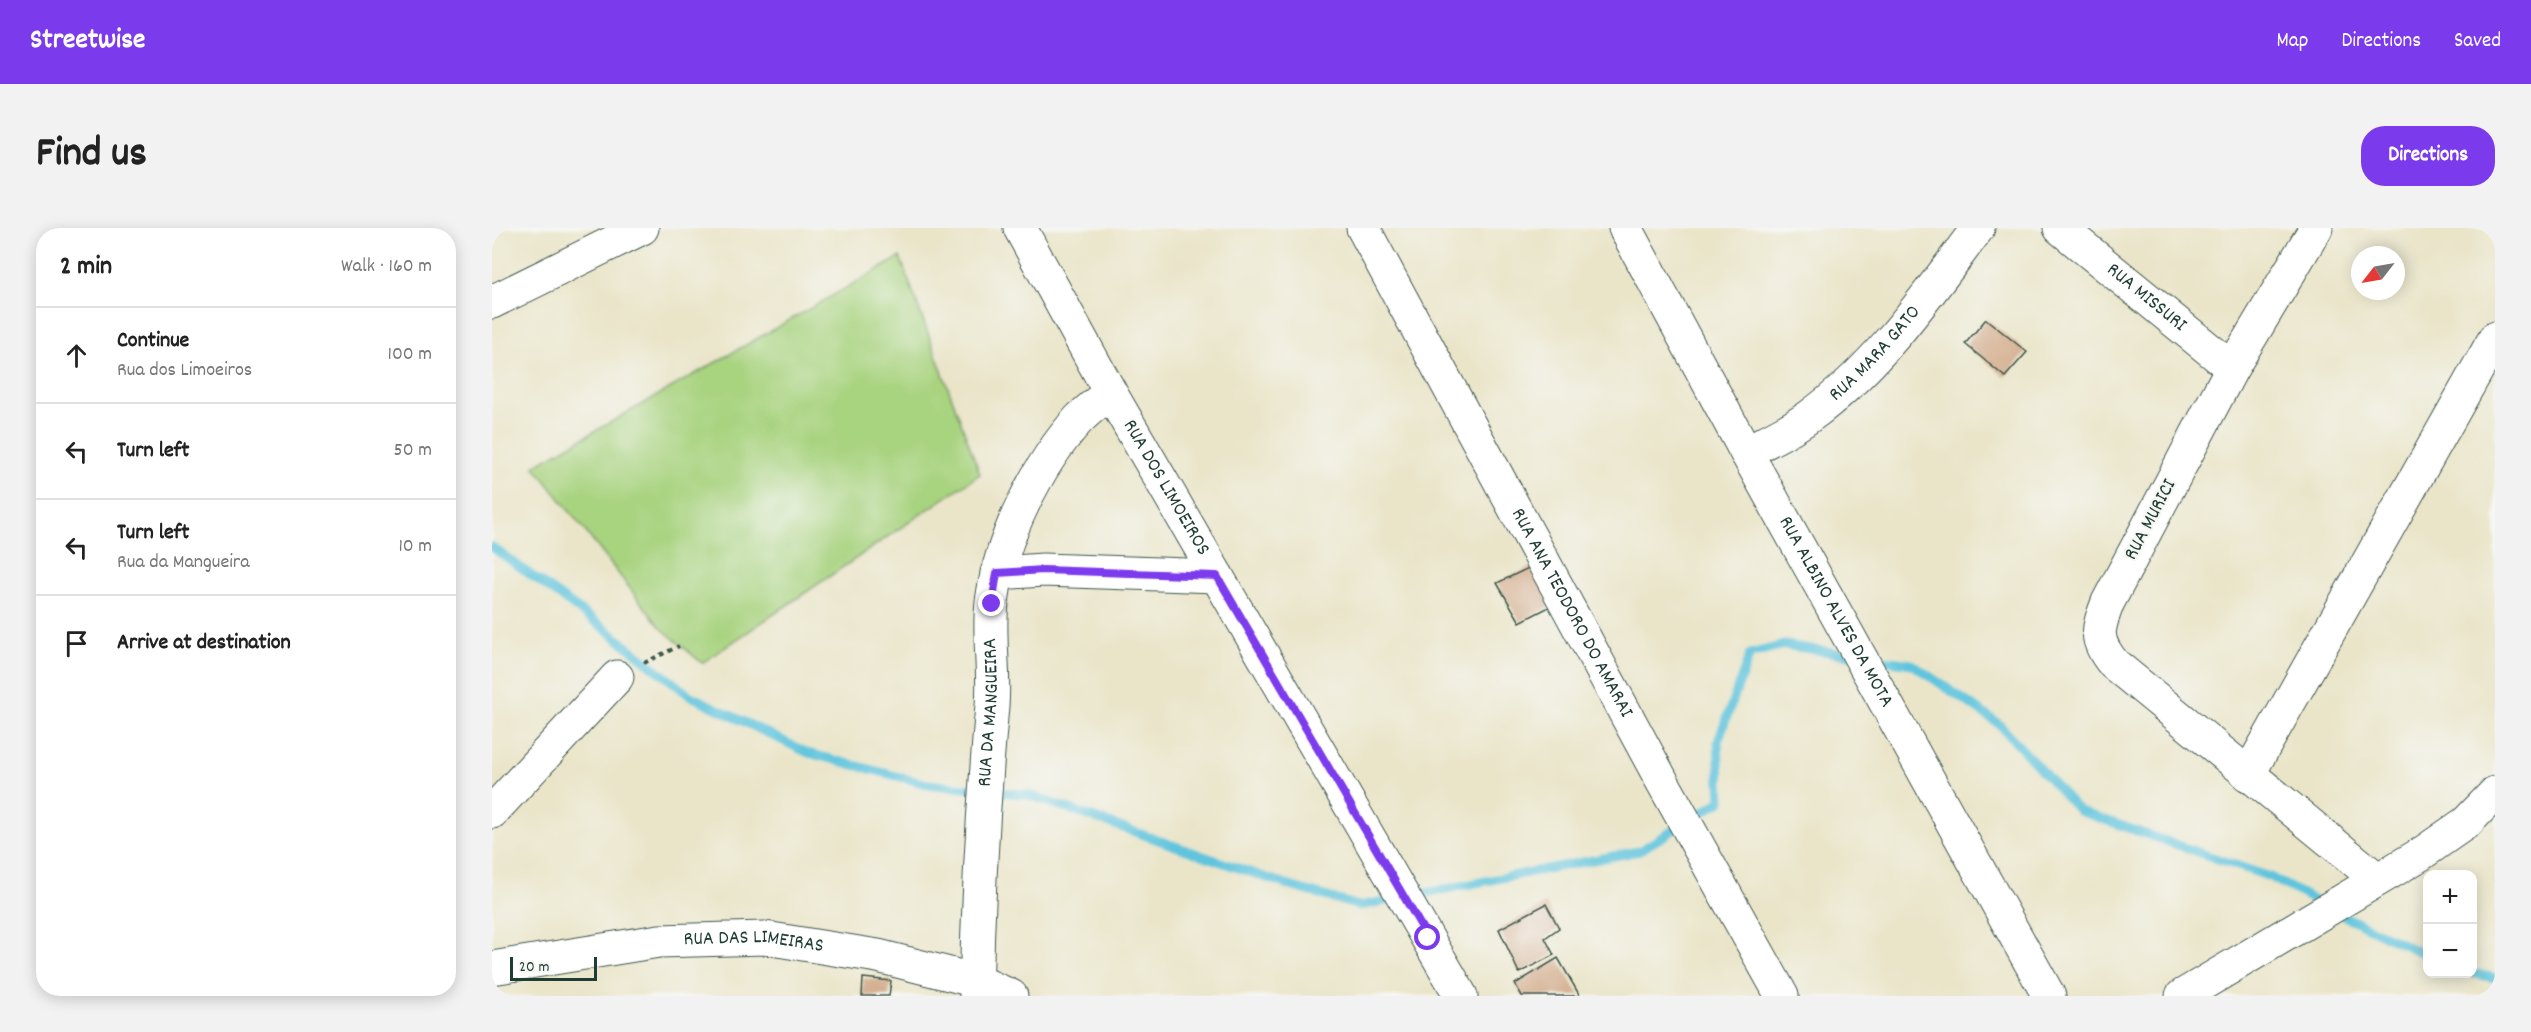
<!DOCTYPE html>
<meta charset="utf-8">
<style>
:root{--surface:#fff;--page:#f2f2f2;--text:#222;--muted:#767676;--line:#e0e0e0;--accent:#7c3aed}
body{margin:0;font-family:Dekko,sans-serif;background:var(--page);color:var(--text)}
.controls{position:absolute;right:18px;bottom:18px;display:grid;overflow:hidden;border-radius:12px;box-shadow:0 3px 15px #0003}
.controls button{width:54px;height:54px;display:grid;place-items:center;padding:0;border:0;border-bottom:2px solid var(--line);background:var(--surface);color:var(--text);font:30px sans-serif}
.compass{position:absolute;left:1859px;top:18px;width:54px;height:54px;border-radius:50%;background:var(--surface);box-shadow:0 3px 15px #0003;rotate:239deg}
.scale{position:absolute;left:18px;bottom:15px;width:87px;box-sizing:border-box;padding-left:6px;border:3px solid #1f3d34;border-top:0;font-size:16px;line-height:21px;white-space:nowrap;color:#1f3d34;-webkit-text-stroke:4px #f6f6f2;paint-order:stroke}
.stop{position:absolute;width:18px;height:18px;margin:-14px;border:4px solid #7c3aed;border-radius:50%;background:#fff}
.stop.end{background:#7c3aed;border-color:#fff;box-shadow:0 2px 6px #0008}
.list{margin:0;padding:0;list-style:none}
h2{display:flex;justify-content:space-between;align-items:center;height:78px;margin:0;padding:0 24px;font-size:26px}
h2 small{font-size:20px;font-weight:400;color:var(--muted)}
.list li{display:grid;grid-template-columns:39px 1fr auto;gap:18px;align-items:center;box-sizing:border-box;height:96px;padding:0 24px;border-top:2px solid var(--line)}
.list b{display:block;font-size:22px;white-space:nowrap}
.list p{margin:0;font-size:20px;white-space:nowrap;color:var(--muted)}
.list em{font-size:20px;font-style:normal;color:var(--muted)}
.icon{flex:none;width:33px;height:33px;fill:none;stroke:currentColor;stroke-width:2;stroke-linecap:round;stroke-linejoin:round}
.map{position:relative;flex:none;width:2003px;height:768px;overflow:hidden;border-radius:24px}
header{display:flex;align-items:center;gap:36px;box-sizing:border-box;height:84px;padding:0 30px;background:var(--accent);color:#fff}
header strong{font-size:28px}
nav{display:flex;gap:33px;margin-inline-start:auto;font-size:21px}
.intro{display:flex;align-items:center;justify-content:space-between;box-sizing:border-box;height:144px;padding:0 36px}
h1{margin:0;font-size:42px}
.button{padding:15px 27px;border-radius:24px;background:var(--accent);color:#fff;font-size:21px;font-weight:700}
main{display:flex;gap:36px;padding:0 36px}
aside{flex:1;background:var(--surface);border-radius:24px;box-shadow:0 3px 15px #0003}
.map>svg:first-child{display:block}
.green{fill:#a8d37f;stroke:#64885a;stroke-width:1.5}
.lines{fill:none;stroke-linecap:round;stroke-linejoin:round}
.stream{stroke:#5fc4dd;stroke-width:9}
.building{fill:#d2aa89}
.minor-casing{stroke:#3d564a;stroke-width:35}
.tertiary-casing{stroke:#3d564a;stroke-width:35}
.path{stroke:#3d564a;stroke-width:4;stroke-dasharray:4.5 4.5;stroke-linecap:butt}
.minor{stroke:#fff;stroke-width:33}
.tertiary{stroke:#fff;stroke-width:33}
.route{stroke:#7c3aed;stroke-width:8}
.labels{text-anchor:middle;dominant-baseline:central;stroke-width:4.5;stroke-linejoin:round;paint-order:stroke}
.street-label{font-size:20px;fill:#1f3d34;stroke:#f6f6f2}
</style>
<header>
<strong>Streetwise</strong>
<nav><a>Map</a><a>Directions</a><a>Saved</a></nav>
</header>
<div class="intro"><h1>Find us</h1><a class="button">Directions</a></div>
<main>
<aside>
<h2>2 min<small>Walk · 160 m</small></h2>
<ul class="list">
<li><svg class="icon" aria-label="ahead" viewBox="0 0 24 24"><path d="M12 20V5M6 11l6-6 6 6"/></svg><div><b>Continue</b><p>Rua dos Limoeiros</p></div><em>100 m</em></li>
<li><svg class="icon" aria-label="left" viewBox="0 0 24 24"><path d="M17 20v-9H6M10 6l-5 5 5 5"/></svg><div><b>Turn left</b></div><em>50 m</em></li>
<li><svg class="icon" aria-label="left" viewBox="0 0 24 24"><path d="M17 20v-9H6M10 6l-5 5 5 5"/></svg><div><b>Turn left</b><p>Rua da Mangueira</p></div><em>10 m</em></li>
<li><svg class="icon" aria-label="arrive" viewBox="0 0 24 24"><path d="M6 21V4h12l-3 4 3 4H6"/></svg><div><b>Arrive at destination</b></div></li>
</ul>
</aside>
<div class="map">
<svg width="2003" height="768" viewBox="0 0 2003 768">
<rect width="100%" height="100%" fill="#f6f6f2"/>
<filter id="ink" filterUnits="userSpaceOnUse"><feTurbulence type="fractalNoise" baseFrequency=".0167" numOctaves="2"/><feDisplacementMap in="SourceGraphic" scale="12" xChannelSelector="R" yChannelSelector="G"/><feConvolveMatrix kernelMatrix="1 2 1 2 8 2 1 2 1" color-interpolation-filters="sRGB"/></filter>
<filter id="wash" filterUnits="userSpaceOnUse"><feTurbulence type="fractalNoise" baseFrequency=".008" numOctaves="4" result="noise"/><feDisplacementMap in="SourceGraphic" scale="24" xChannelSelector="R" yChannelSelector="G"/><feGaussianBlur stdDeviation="1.35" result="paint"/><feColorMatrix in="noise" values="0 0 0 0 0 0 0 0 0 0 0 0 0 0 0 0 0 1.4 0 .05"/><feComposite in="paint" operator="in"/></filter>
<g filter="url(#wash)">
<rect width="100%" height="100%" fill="#eae5c9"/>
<path class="green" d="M 408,29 L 488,246 L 210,435 L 169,400 L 42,238 Z"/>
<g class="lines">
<path class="stream" d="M 0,319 L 112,400 L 197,467 L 316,525 L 435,556 L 537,567 L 798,658 L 867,678 L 904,671
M 1377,430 L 1420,436 L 1507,496 L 1587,583 L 1778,649 L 1831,677
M 918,668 L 1147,623 L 1229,573 L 1226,513 L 1258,426 L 1292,417 L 1358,427
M 1846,685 L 1936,728
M 1980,745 L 2003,750"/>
</g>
<g id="blocks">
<path class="building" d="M 1494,91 L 1535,124 L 1513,149 L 1473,116 Z
M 1047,335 L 1067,374 L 1028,394 L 1005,355 Z
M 1054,676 L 1067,700 L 1053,710 L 1062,727 L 1027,745 L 1007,701 Z
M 1066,730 L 1088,768 L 1030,768 L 1023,756 Z
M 371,750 L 399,753 L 397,768 L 370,768 Z"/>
</g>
</g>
<g filter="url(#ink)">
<use href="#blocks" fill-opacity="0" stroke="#3d564a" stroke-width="1.5"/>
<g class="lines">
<g class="minor-casing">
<g id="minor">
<path id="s1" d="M 528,0 L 618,164 L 969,768"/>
<path id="s2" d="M 1133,0 L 1254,224 L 1557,768"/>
<path id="s3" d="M 1568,0 L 1740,140"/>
<path d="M 1824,0 L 1740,140 L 1616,374 C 1605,402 1602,412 1622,436 L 1885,651"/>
<path d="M 0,74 L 150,0"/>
<path id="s4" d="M 1254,224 C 1275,213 1299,202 1318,188 C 1386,139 1436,66 1486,0"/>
<path d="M 505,345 L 551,342 L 725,348"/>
<path d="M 1756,547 L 2003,110"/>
<path d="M 0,584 L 125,449"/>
<path id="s5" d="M 0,740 L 167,713 L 273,710 L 386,728 L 485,753 L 519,768"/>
<path id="s6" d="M 484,768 C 486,671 491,575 500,478 C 503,443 496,408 500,374 C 508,312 545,237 587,191 C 596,182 608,173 618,164"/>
<path d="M 1690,768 L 1929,626 L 1975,594 L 2003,565"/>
</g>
</g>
<g class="tertiary-casing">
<g id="tertiary">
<path id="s7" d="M 871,0 L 1170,553 L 1290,768"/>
</g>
</g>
<path class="path" d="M 152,435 L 187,418"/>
<use href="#minor" class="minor"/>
<use href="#tertiary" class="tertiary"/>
</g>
</g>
<g class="lines" filter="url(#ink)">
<path class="route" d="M 500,376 L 505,345 L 551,342 L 725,348 L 936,710"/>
</g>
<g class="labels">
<g class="street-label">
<text stroke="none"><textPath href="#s3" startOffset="111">RUA MISSURI</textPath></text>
<text stroke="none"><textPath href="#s4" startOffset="164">RUA MARA GATO</textPath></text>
<text stroke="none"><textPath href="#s1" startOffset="298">RUA DOS LIMOEIROS</textPath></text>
<text transform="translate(1659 292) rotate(-62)">RUA MURICI</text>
<text stroke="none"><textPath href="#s7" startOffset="438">RUA ANA TEODORO DO AMARAI</textPath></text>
<text stroke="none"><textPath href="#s2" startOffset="438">RUA ALBINO ALVES DA MOTA</textPath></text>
<text stroke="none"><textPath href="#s6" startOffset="284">RUA DA MANGUEIRA</textPath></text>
<text stroke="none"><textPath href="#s5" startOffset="264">RUA DAS LIMEIRAS</textPath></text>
</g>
</g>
</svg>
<div class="controls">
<button>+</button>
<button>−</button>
</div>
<svg class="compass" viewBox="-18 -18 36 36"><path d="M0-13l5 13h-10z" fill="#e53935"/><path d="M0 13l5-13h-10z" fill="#767676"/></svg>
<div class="scale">20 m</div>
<div class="stop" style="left:936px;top:710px"></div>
<div class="stop end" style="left:500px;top:376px"></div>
</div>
</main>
